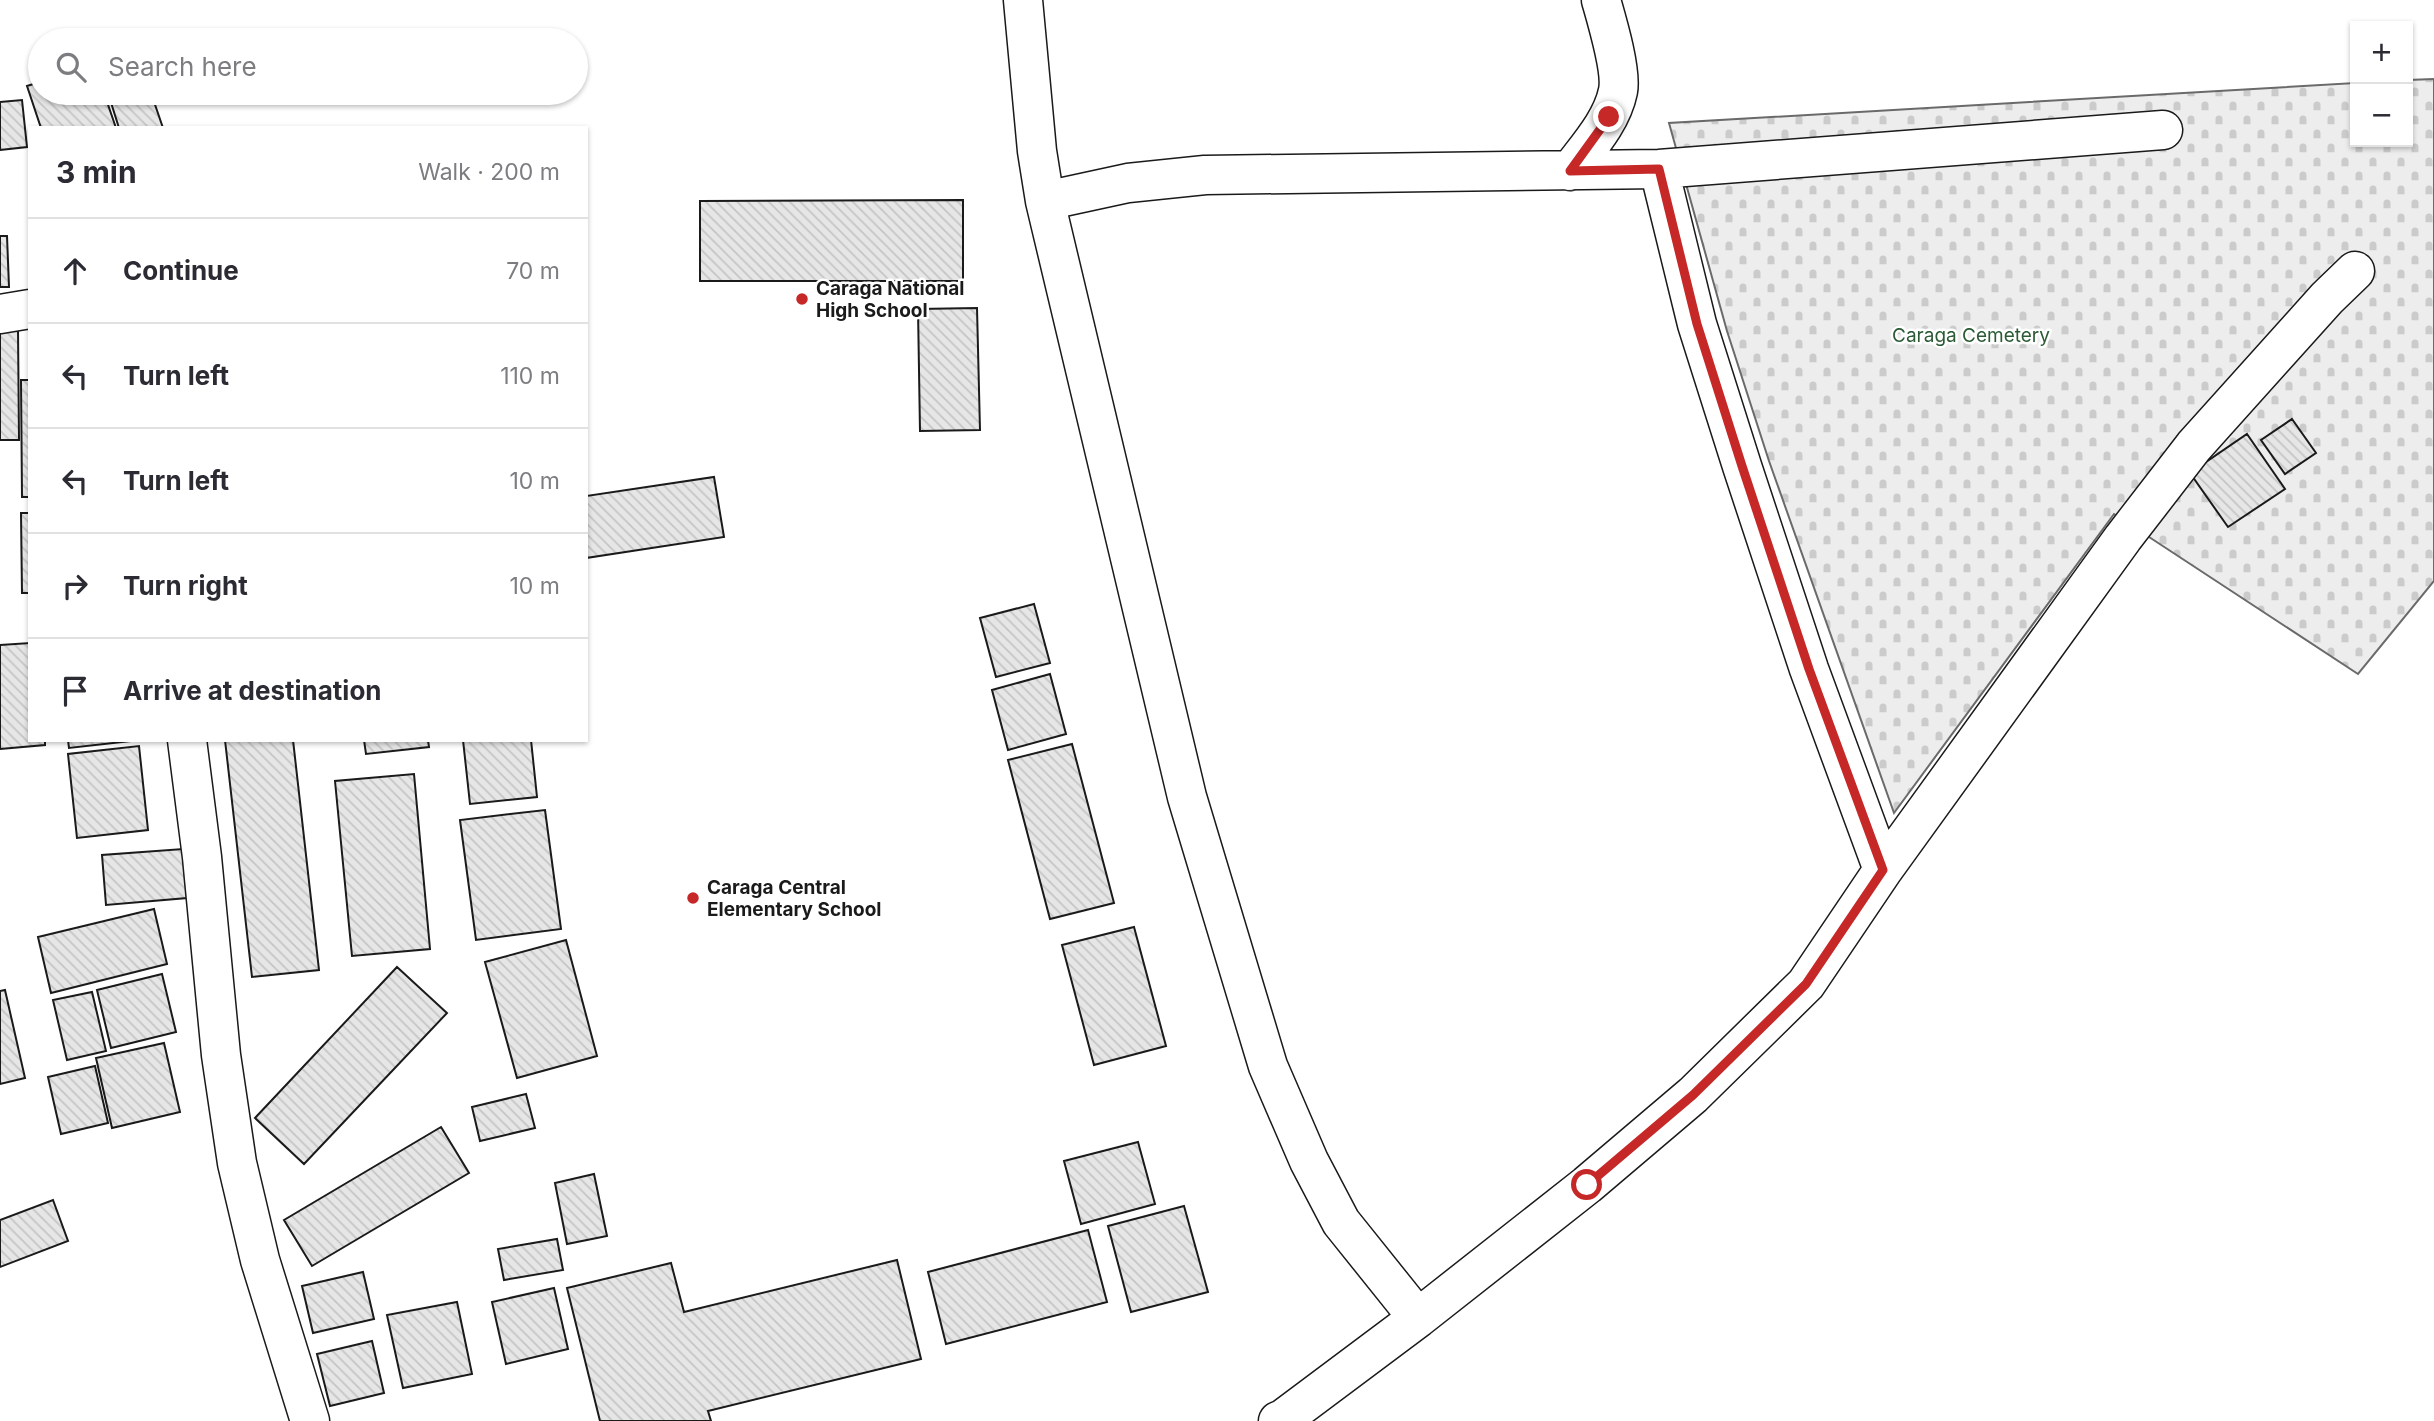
<!DOCTYPE html>
<meta charset="utf-8">
<style>
:root{--surface:#fff;--page:#f2f2f3;--text:#2b2b33;--muted:#7c7c81;--line:#e1e1e2}
body{margin:0;font-family:Inter,sans-serif;background:var(--page);color:var(--text)}
.controls{position:absolute;right:21px;top:21px;display:grid;overflow:hidden;border-radius:0px;box-shadow:0 2px 5px #0004}
.controls button{width:63px;height:63px;display:grid;place-items:center;padding:0;border:0;border-bottom:2px solid var(--line);background:var(--surface);color:var(--text);font:35px sans-serif}
.stop{position:absolute;width:21px;height:21px;margin:-16px;border:5px solid #c62828;border-radius:50%;background:#fff}
.stop.end{background:#c62828;border-color:#fff;box-shadow:0 2px 7px #0008}
.list{margin:0;padding:0;list-style:none}
h2{display:flex;justify-content:space-between;align-items:center;height:91px;margin:0;padding:0 28px;font-size:30px}
h2 small{font-size:23px;font-weight:400;color:var(--muted)}
.list li{display:grid;grid-template-columns:46px 1fr auto;gap:21px;align-items:center;box-sizing:border-box;height:105px;padding:0 28px;border-top:2px solid var(--line)}
.list b{display:block;font-size:26px;white-space:nowrap}
.list em{font-size:23px;font-style:normal;color:var(--muted)}
.icon{flex:none;width:38px;height:38px;fill:none;stroke:currentColor;stroke-width:2;stroke-linecap:round;stroke-linejoin:round}
.map{position:relative;flex:none;width:2434px;height:1421px;overflow:hidden}
.search{position:absolute;background:var(--surface);box-shadow:0 2px 5px #0004;left:28px;top:28px;width:560px;height:77px;display:flex;align-items:center;gap:18px;box-sizing:border-box;padding:0 24px;border-radius:38px;color:var(--muted);font-size:26px}
.panel{position:absolute;background:var(--surface);box-shadow:0 2px 5px #0004;left:28px;top:126px;width:560px;height:616px;border-radius:0px}
.map>svg:first-child{display:block}
.cemetery{fill:url(#cemetery-stones);stroke:#6a6a6a;stroke-width:2}
.building{fill:url(#building-back-hatch);stroke:#1a1a1a;stroke-width:2}
.lines{fill:none;stroke-linecap:round;stroke-linejoin:round}
.minor-casing{stroke:#1a1a1a;stroke-width:41}
.minor{stroke:#fff;stroke-width:38}
.route{stroke:#c62828;stroke-width:9}
.poi-dot{fill:#c62828;stroke:#fff;stroke-width:2.5}
.labels{text-anchor:middle;dominant-baseline:central;stroke-width:5;stroke-linejoin:round;paint-order:stroke}
.poi-label{font-size:19px;font-weight:bold;fill:#1a1a1a;stroke:#fff;text-anchor:start}
.park-label{font-size:19px;fill:#2b5a34;stroke:#fff}
</style>
<div class="map">
<svg width="2434" height="1421" viewBox="0 0 2434 1421">
<defs>
<pattern id="cemetery-stones" width="16" height="16" patternUnits="userSpaceOnUse" patternTransform="scale(1.75)"><rect width="16" height="16" fill="#ededed"/><path d="M2 7V4a2 2 0 0 1 4 0v3zM10 15v-3a2 2 0 0 1 4 0v3z" fill="#cbcbcb"/></pattern>
<pattern id="building-back-hatch" width="6" height="6" patternUnits="userSpaceOnUse" patternTransform="scale(1.75)"><rect width="6" height="6" fill="#e6e6e6"/><path d="M-1 5l2 2M0 0l6 6M5-1l2 2" fill="none" stroke="#c5c5c5"/></pattern>
</defs>
<rect width="100%" height="100%" fill="#fff"/>
<path class="cemetery" d="M 2434,79 L 2434,581 L 2358,674 L 2114,514 L 1894,813 L 1769,461 L 1727,331 L 1669,123 L 2355,83 L 2355,142 L 2408,142 L 2408,80 Z"/>
<path class="building" d="M 40,82 L 40,93 L 104,93 L 116,128 L 41,128 L 27,86 Z
M 108,93 L 151,93 L 163,128 L 119,128 Z
M 22,100 L 27,147 L 0,150 L 0,102 Z
M 963,200 L 963,281 L 700,281 L 700,201 Z
M 0,236 L 7,236 L 9,287 L 0,287 Z
M 977,308 L 980,430 L 920,431 L 918,309 Z
M 0,329 L 18,329 L 19,440 L 0,440 Z
M 21,380 L 30,380 L 30,497 L 22,497 Z
M 2292,419 L 2316,453 L 2285,474 L 2261,440 Z
M 2247,434 L 2285,489 L 2228,527 L 2190,473 Z
M 714,477 L 724,537 L 586,558 L 586,496 Z
M 21,513 L 30,513 L 30,593 L 22,593 Z
M 1034,604 L 1050,663 L 996,677 L 980,618 Z
M 30,643 L 30,740 L 45,740 L 45,745 L 0,749 L 0,645 Z
M 1050,674 L 1066,734 L 1008,750 L 992,690 Z
M 68,740 L 140,740 L 69,748 Z
M 225,740 L 293,740 L 319,970 L 252,977 Z
M 364,740 L 428,740 L 429,747 L 366,754 Z
M 463,740 L 531,740 L 537,797 L 470,804 Z
M 1072,744 L 1114,903 L 1050,919 L 1008,760 Z
M 139,746 L 148,830 L 77,838 L 68,754 Z
M 414,774 L 430,949 L 352,956 L 335,781 Z
M 545,810 L 561,929 L 476,940 L 460,820 Z
M 183,849 L 187,898 L 106,905 L 102,855 Z
M 154,909 L 167,964 L 51,993 L 38,937 Z
M 1134,927 L 1166,1046 L 1094,1065 L 1062,945 Z
M 566,940 L 597,1056 L 517,1078 L 485,962 Z
M 397,967 L 447,1013 L 304,1164 L 255,1118 Z
M 162,974 L 176,1032 L 111,1048 L 97,990 Z
M 5,990 L 25,1078 L 0,1084 L 0,991 Z
M 92,992 L 106,1051 L 67,1060 L 53,1000 Z
M 164,1043 L 180,1112 L 112,1128 L 96,1058 Z
M 95,1066 L 108,1123 L 61,1134 L 48,1077 Z
M 526,1094 L 535,1128 L 480,1141 L 472,1107 Z
M 441,1127 L 469,1173 L 312,1266 L 284,1220 Z
M 1138,1142 L 1155,1204 L 1081,1224 L 1064,1161 Z
M 594,1174 L 607,1236 L 567,1244 L 555,1183 Z
M 53,1200 L 68,1241 L 0,1267 L 0,1220 Z
M 1184,1206 L 1208,1292 L 1131,1312 L 1108,1226 Z
M 1088,1230 L 1107,1302 L 946,1344 L 928,1272 Z
M 557,1239 L 563,1270 L 504,1280 L 498,1249 Z
M 897,1260 L 921,1359 L 708,1411 L 711,1421 L 600,1421 L 567,1288 L 671,1263 L 684,1312 Z
M 363,1272 L 374,1319 L 313,1333 L 302,1286 Z
M 554,1288 L 568,1349 L 506,1364 L 492,1302 Z
M 457,1302 L 472,1374 L 403,1388 L 387,1315 Z
M 372,1341 L 384,1393 L 330,1406 L 317,1354 Z"/>
<g class="lines">
<g class="minor-casing">
<path id="minor" d="M 1023,0 L 1037,151 L 1045,201 L 1187,797 L 1268,1066 L 1309,1161 L 1341,1222 L 1418,1318
M 1659,169 L 1697,324 L 1742,466 L 1809,669 L 1883,870
M 1570,171 C 1588,147 1612,121 1618,91 C 1622,71 1607,21 1601,0
M 1045,201 L 1128,183 L 1205,175 L 1659,169 L 2163,130
M 0,314 L 30,309
M 187,740 L 202,857 L 221,1055 L 237,1163 L 260,1260 L 310,1421
M 1278,1421 L 1283,1419 L 1418,1318 L 1587,1185 L 1693,1095 L 1806,984 L 1883,870 L 2123,538 L 2194,446 L 2327,298 L 2355,271"/>
</g>
<use href="#minor" class="minor"/>
</g>
<g class="lines">
<path class="route" d="M 1587,1185 L 1693,1095 L 1806,984 L 1883,870 L 1809,669 L 1742,466 L 1697,324 L 1659,169 L 1570,171 L 1609,117"/>
</g>
<g class="poi-dot">
<circle cx="802" cy="299" r="7"/>
<circle cx="693" cy="898" r="7"/>
</g>
<g class="labels">
<g class="poi-label">
<text x="816" y="288">Caraga National<tspan x="816" dy="22">High School</tspan></text>
<text x="707" y="887">Caraga Central<tspan x="707" dy="22">Elementary School</tspan></text>
</g>
<g class="park-label">
<text x="1971" y="335">Caraga Cemetery</text>
</g>
</g>
</svg>
<div class="controls">
<button>+</button>
<button>−</button>
</div>
<div class="stop" style="left:1587px;top:1185px"></div>
<div class="stop end" style="left:1609px;top:117px"></div>
<div class="search"><svg class="icon" aria-label="search" viewBox="0 0 24 24"><circle cx="10" cy="10" r="6"/><path d="M15 15l6 6"/></svg>Search here</div>
<section class="panel">
<h2>3 min<small>Walk · 200 m</small></h2>
<ul class="list">
<li><svg class="icon" aria-label="ahead" viewBox="0 0 24 24"><path d="M12 20V5M6 11l6-6 6 6"/></svg><div><b>Continue</b></div><em>70 m</em></li>
<li><svg class="icon" aria-label="left" viewBox="0 0 24 24"><path d="M17 20v-9H6M10 6l-5 5 5 5"/></svg><div><b>Turn left</b></div><em>110 m</em></li>
<li><svg class="icon" aria-label="left" viewBox="0 0 24 24"><path d="M17 20v-9H6M10 6l-5 5 5 5"/></svg><div><b>Turn left</b></div><em>10 m</em></li>
<li><svg class="icon" aria-label="right" viewBox="0 0 24 24"><path d="M7 20v-9h11M14 6l5 5-5 5"/></svg><div><b>Turn right</b></div><em>10 m</em></li>
<li><svg class="icon" aria-label="arrive" viewBox="0 0 24 24"><path d="M6 21V4h12l-3 4 3 4H6"/></svg><div><b>Arrive at destination</b></div></li>
</ul>
</section>
</div>
